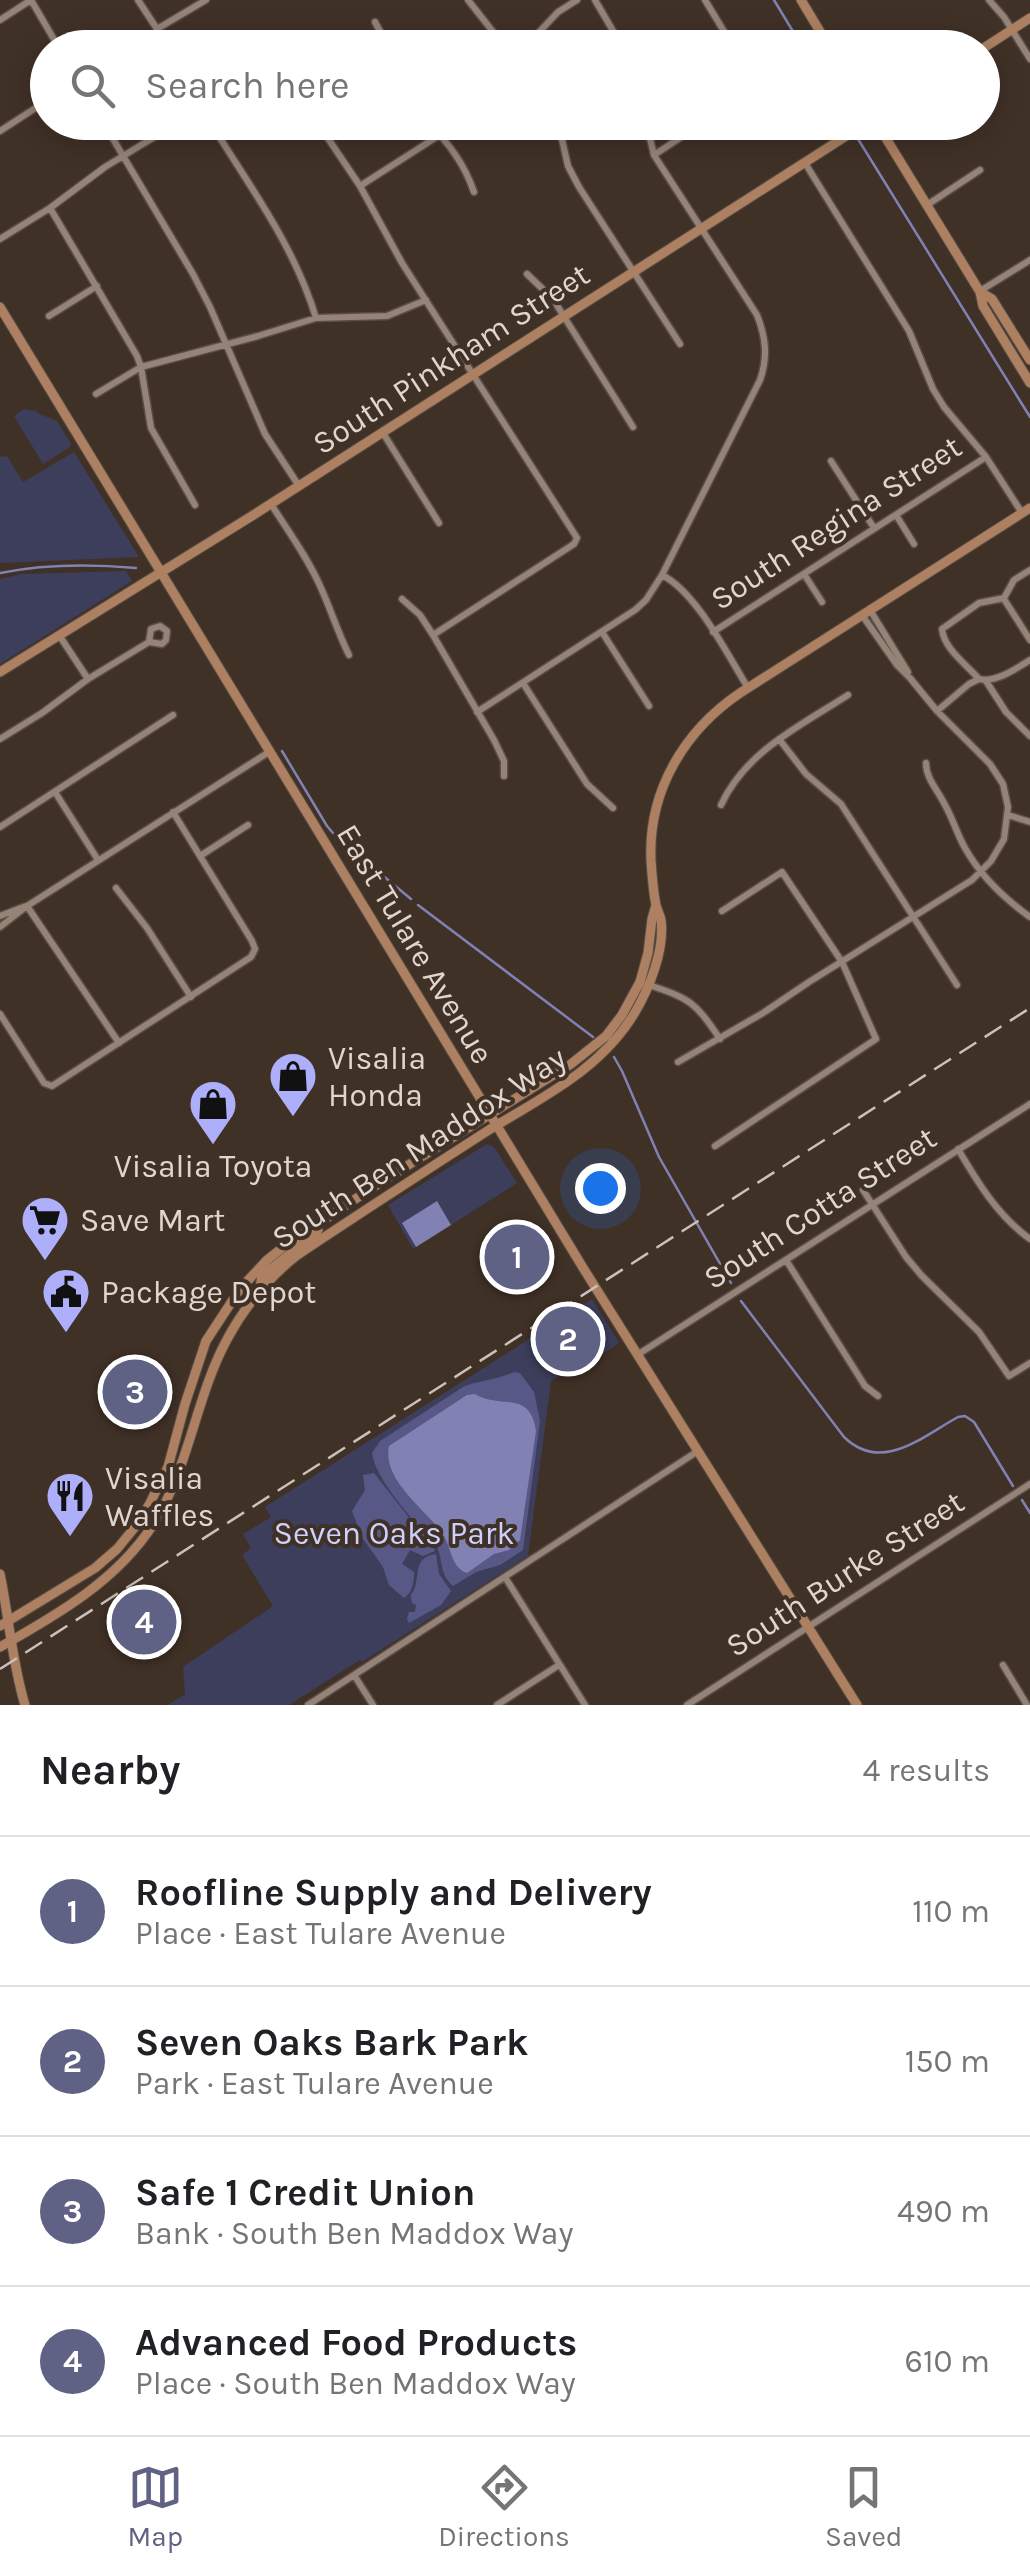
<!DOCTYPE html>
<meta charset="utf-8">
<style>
:root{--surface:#fff;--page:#f6f6f6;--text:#202124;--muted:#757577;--line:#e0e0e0;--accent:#5f6185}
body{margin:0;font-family:Karla,sans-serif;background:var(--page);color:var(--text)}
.you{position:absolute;left:600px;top:1188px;width:35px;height:35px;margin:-25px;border:8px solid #fff;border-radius:50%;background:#1a73e8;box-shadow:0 0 0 15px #1a73e833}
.badge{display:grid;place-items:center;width:65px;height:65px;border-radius:50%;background:var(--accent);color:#fff;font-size:32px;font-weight:700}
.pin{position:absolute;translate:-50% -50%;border:5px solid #fff;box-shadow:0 2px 10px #0006}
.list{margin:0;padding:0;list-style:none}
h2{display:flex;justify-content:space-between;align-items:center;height:130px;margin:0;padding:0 40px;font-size:42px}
h2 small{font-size:32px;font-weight:400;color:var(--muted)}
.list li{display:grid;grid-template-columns:65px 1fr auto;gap:30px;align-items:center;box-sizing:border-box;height:150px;padding:0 40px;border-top:2px solid var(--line)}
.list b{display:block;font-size:38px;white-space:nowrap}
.list p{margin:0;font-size:32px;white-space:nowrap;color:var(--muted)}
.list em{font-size:32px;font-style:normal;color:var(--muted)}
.icon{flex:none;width:55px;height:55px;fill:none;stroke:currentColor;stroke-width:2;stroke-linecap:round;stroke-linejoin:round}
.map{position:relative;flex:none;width:1030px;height:1705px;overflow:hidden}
.search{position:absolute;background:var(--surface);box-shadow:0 5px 25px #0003;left:30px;right:30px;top:30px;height:110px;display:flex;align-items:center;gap:25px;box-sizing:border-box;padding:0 35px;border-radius:55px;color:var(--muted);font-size:38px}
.sheet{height:730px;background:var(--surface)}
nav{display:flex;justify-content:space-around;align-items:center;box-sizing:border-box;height:140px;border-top:2px solid var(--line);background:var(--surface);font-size:28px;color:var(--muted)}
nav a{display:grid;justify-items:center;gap:5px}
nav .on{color:var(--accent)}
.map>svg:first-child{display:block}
.green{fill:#3d3e5c}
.forest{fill:#585887}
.water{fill:#8182b3}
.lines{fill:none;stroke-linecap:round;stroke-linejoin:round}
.stream{stroke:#8182b3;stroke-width:2.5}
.street-casing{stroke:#5a4d46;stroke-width:9}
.secondary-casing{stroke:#5a4d46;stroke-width:11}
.street{stroke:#958378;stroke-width:6}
.secondary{stroke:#ad8061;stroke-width:9}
.rail{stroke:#cbc0ba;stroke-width:2.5;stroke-dasharray:20 10;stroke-linecap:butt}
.labels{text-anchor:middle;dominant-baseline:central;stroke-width:8;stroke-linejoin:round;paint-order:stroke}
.street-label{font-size:32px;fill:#e0d6d0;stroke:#403127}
.poi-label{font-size:32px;fill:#e0d6d0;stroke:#403127;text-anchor:start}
.park-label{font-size:32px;fill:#ced0fd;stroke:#403127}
</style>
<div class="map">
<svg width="1030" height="1705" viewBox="0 0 1030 1705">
<rect width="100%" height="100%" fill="#403127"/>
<path class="green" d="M 24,409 L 36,411 L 39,414 L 57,421 L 71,444 L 70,447 L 43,464 L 14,416 Z
M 74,452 L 139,557 L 0,563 L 0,457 L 7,456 L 23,482 Z
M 126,571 L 132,581 L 0,664 L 0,579 L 22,574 Z
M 487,1144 L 494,1147 L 517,1183 L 451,1225 L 437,1201 L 403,1223 L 416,1247 L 413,1249 L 388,1205 Z
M 592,1299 L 619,1343 L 602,1354 L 599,1350 L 551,1381 L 528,1556 L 362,1662 L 360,1660 L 289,1705 L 168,1705 L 185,1694 L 183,1667 L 273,1606 L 242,1555 L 251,1548 L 243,1534 L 271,1517 L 265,1507 Z"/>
<path class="forest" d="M 514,1372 L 520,1373 L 534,1392 L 540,1421 L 523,1550 L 500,1565 L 476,1572 L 453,1586 C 438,1573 444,1558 435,1543 C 431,1537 424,1532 418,1526 C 403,1508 375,1476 372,1453 L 380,1441 L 463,1387 C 480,1380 497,1380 514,1372 Z
M 374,1473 L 418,1529 L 431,1542 L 435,1551 L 423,1556 L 410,1550 L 402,1564 L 414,1572 C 414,1582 413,1592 404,1598 L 389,1585 L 383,1567 L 362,1537 L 352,1511 L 365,1490 L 363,1475 Z
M 436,1554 L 439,1574 L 451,1591 L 441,1605 L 409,1623 L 407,1619 L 409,1612 L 415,1612 L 416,1605 L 412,1603 C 410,1588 410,1601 415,1587 C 420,1570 414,1558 436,1554 Z"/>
<path class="water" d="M 437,1201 L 451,1225 L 416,1247 L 402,1223 Z
M 475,1394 C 501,1410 530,1389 536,1431 L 520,1540 L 509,1550 L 494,1554 L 467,1573 C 450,1567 452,1547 442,1533 C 424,1508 382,1480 389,1446 L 467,1395 Z"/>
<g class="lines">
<path class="stream" d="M 774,0 L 803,48
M 848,122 L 849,123
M 858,139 L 1030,417
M 0,573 C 45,564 91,564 136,568
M 282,751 L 327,826 L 333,833
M 341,841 L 411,899
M 418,905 L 593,1037
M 614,1057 L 622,1071 L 659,1157 L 731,1283
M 741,1301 L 844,1437 C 882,1474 923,1436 958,1417 L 965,1416 L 974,1422 L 1013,1486
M 1022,1500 L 1030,1513"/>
<g class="street-casing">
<path id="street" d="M 138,0 L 157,29 L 206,0
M 468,0 L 494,33 L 510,48
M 595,0 L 623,48
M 705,0 L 734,48
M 989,0 L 1004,17 L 1030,59
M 0,20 L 31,0 L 59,48
M 375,22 L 389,48
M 524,48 L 558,12 L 577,0
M 103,122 L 193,274 L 210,307 L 265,434 L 299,486
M 210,122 C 250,187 294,245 316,318
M 317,122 L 360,186 L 402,263 L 577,538 L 574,544 L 433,635
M 428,122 C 449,144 464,163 474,192
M 558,122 L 568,166 L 579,187 L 680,344
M 0,131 L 48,100
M 654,155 L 704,122
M 805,163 L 909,331 L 933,389 L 944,407 L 986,457 L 1022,513
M 360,186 L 460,122
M 927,205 L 980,170
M 50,208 L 137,356 L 141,367 L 151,428 L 195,505
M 0,239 L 50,208 L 105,167 L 179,122
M 527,274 L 553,299 L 633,427
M 980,291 L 1030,260
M 49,316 L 97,286
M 96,394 L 141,367 L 258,336 L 316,318 L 387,316 L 426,300
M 383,433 L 439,523
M 831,461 L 874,528
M 271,504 C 288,531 308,558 321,588 C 331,610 338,633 349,655
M 896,515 L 914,544
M 804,574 L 822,602
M 662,575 C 697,593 727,654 748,688
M 402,599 L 420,615 L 433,635 L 494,740 L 504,761 L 504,776
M 1004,599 L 1030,640
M 870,610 L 908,672
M 160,626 L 167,631 L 166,640 L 162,644 L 149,642 L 151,629 Z
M 602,632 L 649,706
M 713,632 L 986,457
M 59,635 L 88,679
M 979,679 C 966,664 944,649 942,629 L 979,603 L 1004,598 L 1014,580 L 1030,570
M 986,681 L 1006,712 L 1030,736
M 523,683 L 587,784 L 613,808
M 937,711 L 969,684 L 979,679 C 995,683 1016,669 1030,660
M 477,712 L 635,610 L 646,600 L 662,575 L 760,380 C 768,357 766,338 757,315 L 654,155 L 646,122
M 0,739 L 42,713 L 88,679 L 149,642
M 779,739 L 806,774 L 841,804 L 957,985
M 926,763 C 926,779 938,790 945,805 C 953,819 957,834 965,848 C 980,875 1005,899 1030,917
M 55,792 L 98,860
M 721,805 C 746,751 800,726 848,695
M 1008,815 L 1030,822
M 0,827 L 173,715
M 200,856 L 248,825
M 116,888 L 147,928 L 191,997
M 27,906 L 119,1043
M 0,916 L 26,906
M 0,927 L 27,906 L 269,752
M 649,985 C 691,999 695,1002 720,1039
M 0,1014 L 44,1083 L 52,1086 L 251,957 L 255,949 L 252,941 L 173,812
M 678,1062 L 763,1013 L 809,982 L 972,880 L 991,861 L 1004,839 L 1008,807 L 1003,784 L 990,764 L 937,711 L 910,678 L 897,665 L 862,615
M 715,1146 L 876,1039 L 842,962 L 782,872 L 722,911
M 958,1149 C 978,1183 998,1216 1030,1239
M 863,1190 L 906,1257 L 922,1276 L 979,1332 L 1009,1376 L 1030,1363
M 786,1260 L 865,1386 L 878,1396
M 637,1355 L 1030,1104
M 505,1577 L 585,1705
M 1003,1665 L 1027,1705
M 354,1675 L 373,1705
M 308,1705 L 698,1451
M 497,1705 L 559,1665
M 687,1705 L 1030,1484"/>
</g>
<g class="secondary-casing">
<path id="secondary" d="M 801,0 L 830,48
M 982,49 L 1030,18
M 876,122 L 980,292 L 983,306 L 1030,383
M 980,292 L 992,299 L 1030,360
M 0,307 L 585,1271 L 857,1705
M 0,672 L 255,514 L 868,122
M 260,1288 L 262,1276 L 315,1234 L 318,1230 L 317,1224
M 0,1574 C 9,1618 12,1662 25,1705
M 0,1626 L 95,1568 L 117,1549 L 135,1527 L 149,1505 L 168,1467 L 185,1404 L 206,1341 L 240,1289 L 267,1260 L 286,1245 L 381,1182 L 571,1064 L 606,1036 L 622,1015 L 640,982 L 648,953 L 652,919 L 656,905
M 0,1647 C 57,1615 118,1580 154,1523 C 182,1478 191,1429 209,1380 C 227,1330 255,1289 296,1256 C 357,1215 419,1175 481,1135 C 536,1100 598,1073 634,1014 C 649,989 665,950 661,920 C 660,915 657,910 656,905 C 653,891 652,875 651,860 C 648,791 684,731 740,693 L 1030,508"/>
</g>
<use href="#street" class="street"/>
<use href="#secondary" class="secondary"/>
<path class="rail" d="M 0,1669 L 1030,1008"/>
</g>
<defs>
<g id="shop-pin" transform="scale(2.5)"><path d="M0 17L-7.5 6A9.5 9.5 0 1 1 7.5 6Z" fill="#adaffb" stroke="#403127"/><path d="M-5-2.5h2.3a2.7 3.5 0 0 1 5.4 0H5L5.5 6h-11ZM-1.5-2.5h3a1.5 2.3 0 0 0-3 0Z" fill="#111"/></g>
<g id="supermarket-pin" transform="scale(2.5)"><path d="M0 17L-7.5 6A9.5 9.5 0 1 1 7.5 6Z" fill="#adaffb" stroke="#403127"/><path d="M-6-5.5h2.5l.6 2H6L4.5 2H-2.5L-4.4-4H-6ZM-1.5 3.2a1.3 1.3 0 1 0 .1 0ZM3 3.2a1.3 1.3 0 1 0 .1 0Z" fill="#111"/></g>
<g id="civic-pin" transform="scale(2.5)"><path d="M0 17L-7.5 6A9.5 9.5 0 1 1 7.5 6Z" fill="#adaffb" stroke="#403127"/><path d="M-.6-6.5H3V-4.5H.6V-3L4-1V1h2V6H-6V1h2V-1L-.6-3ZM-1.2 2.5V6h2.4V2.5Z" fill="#111"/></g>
<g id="restaurant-pin" transform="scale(2.5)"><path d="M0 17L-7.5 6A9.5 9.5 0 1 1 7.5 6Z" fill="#adaffb" stroke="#403127"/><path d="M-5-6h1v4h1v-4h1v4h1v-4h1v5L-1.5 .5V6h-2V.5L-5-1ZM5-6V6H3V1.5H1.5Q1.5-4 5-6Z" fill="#111"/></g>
</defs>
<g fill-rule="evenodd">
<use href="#shop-pin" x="293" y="1076"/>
<use href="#shop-pin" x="213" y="1104"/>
<use href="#supermarket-pin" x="45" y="1220"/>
<use href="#civic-pin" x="66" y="1292"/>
<use href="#restaurant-pin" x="70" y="1496"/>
</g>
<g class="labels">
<g class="street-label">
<text transform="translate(451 359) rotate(-33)">South Pinkham Street</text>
<text transform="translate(836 523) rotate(-33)">South Regina Street</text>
<text transform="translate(415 944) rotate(59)">East Tulare Avenue</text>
<text transform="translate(419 1148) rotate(-33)">South Ben Maddox Way</text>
<text transform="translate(820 1208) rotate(-33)">South Cotta Street</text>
<text transform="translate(845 1574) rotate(-33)">South Burke Street</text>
</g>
<g class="poi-label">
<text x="328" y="1058">Visalia<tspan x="328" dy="37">Honda</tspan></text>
<text x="213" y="1166" text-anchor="middle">Visalia Toyota</text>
<text x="80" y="1220">Save Mart</text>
<text x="101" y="1292">Package Depot</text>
<text x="105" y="1478">Visalia<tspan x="105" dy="37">Waffles</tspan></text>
</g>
<g class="park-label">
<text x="394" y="1533">Seven Oaks Park</text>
</g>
</g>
</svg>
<div class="you"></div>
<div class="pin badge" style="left:517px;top:1257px">1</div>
<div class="pin badge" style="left:568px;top:1339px">2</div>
<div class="pin badge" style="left:135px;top:1392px">3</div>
<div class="pin badge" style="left:144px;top:1622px">4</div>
<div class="search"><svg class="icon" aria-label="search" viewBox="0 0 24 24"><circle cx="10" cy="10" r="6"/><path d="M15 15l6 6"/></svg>Search here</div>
</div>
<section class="sheet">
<h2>Nearby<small>4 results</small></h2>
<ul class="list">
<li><span class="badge">1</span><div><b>Roofline Supply and Delivery</b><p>Place · East Tulare Avenue</p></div><em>110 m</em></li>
<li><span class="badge">2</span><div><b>Seven Oaks Bark Park</b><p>Park · East Tulare Avenue</p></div><em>150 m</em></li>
<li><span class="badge">3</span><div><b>Safe 1 Credit Union</b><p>Bank · South Ben Maddox Way</p></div><em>490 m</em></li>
<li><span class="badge">4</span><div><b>Advanced Food Products</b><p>Place · South Ben Maddox Way</p></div><em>610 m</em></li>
</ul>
</section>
<nav>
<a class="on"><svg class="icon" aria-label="map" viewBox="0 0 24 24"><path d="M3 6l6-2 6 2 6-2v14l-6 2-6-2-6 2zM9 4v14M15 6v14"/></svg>Map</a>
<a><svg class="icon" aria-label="directions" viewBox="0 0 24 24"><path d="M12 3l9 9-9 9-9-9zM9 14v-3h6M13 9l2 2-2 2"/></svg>Directions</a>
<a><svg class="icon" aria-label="saved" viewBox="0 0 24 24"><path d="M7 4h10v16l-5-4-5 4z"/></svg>Saved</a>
</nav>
